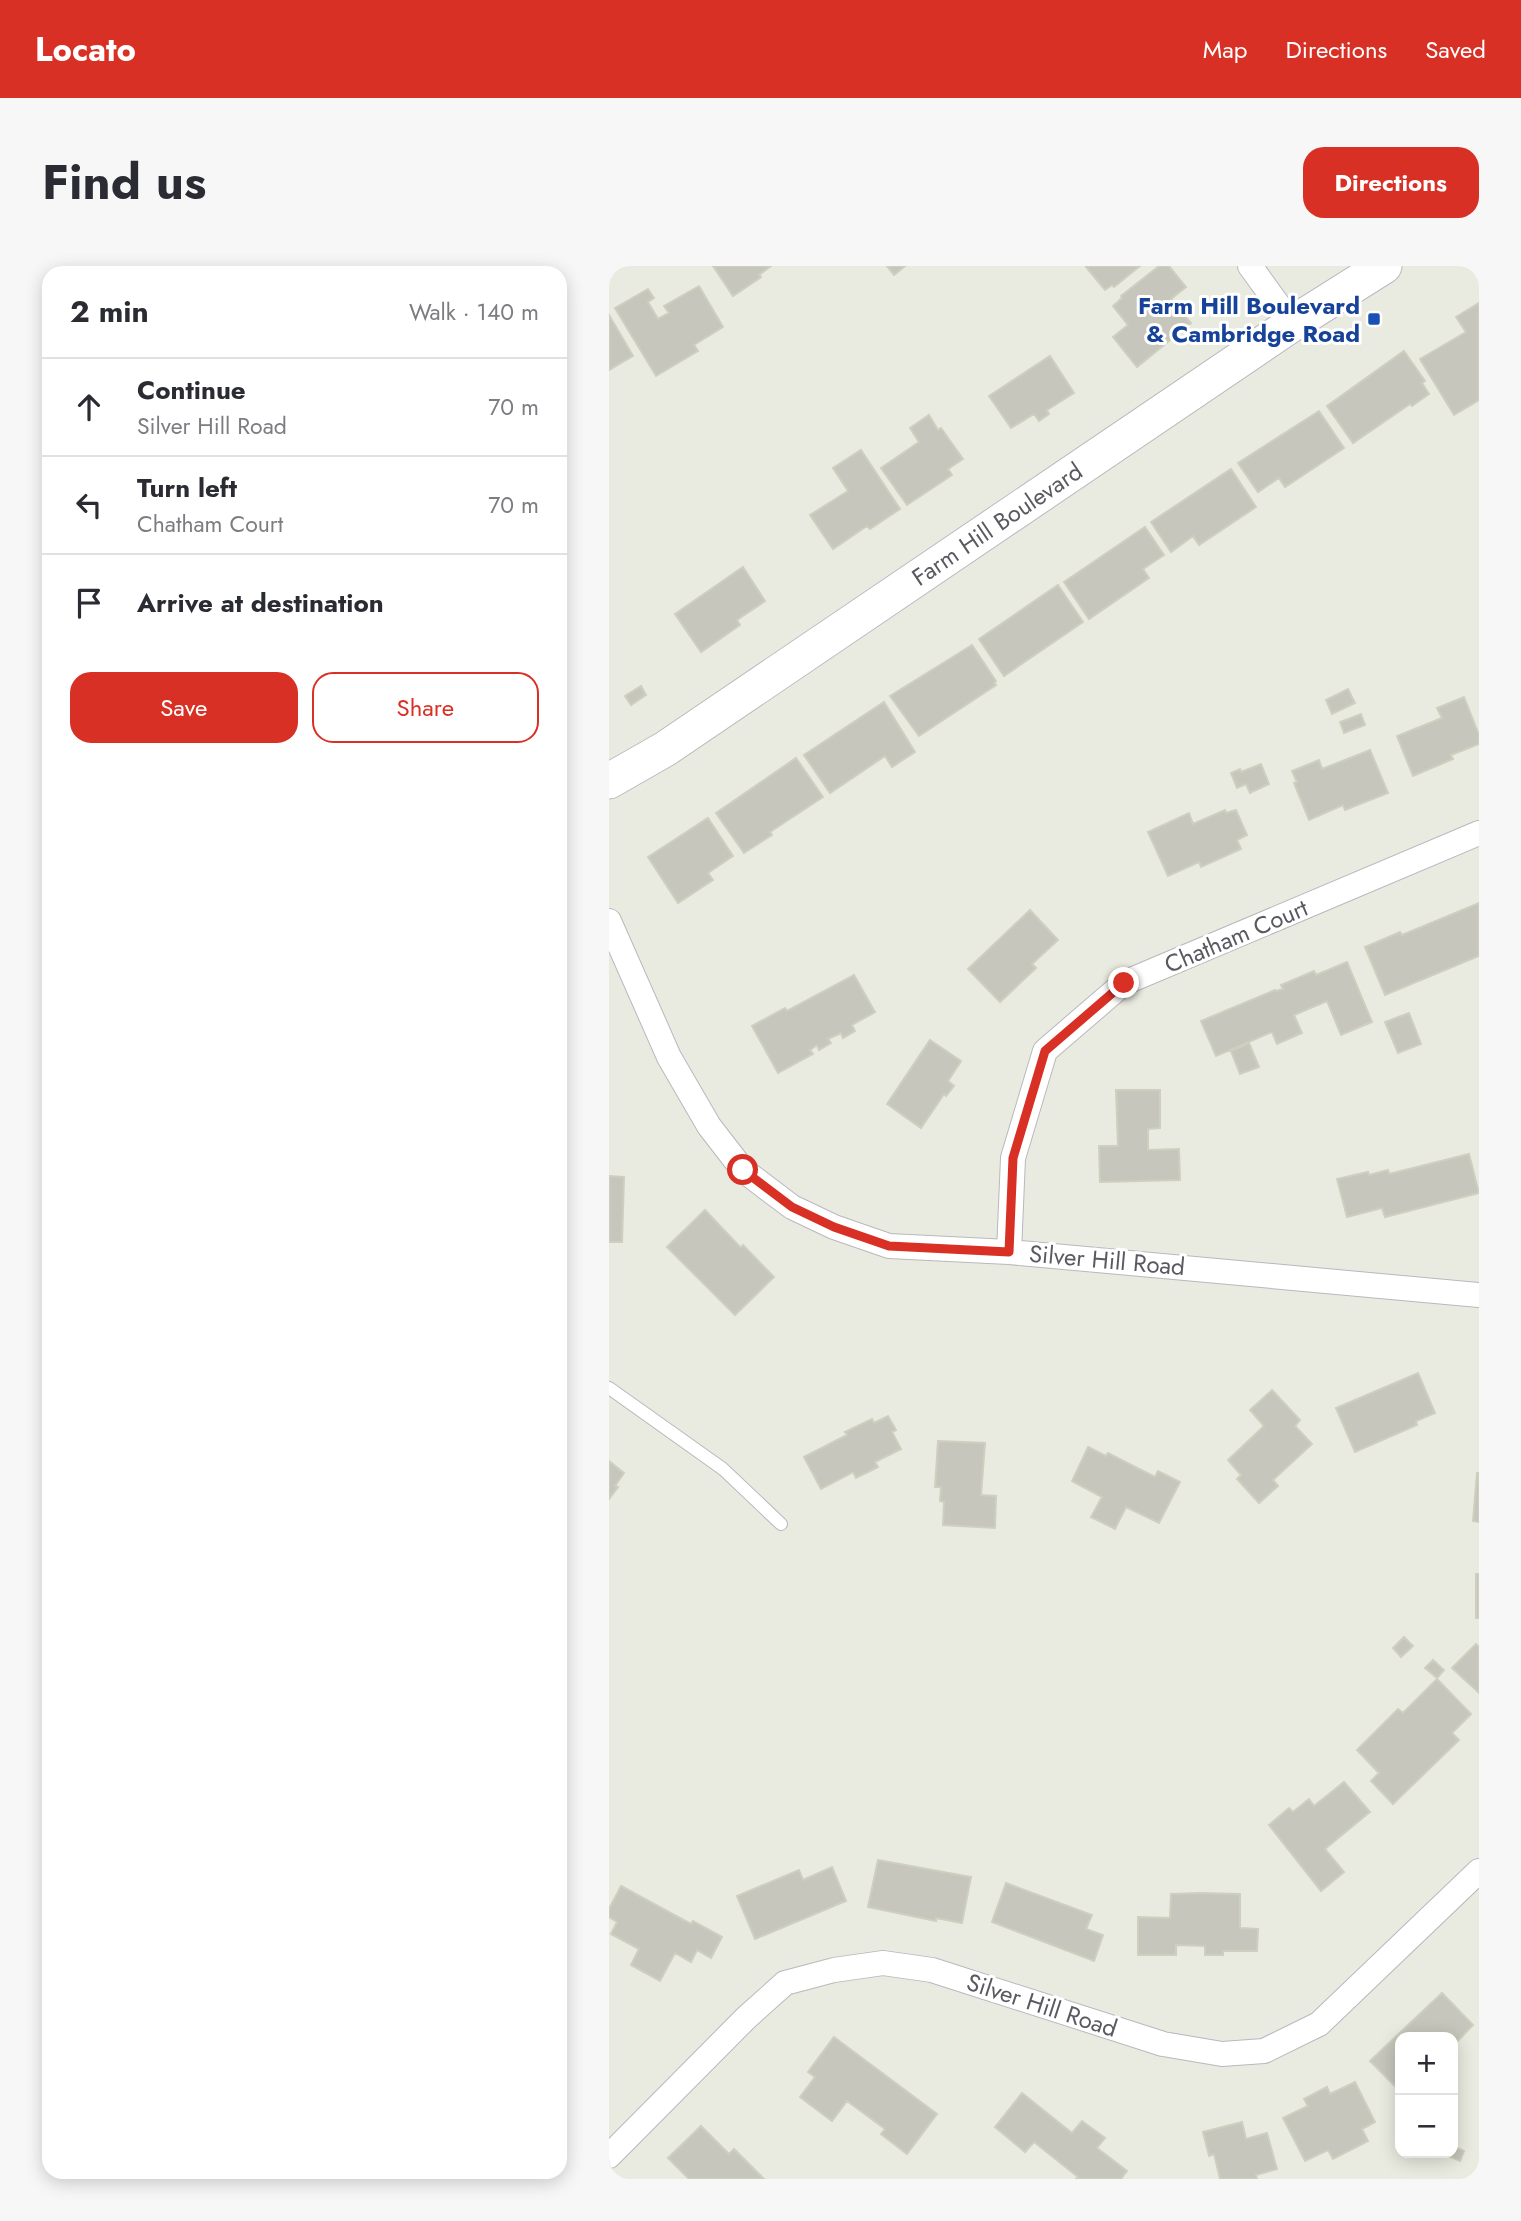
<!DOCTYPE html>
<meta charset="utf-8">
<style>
:root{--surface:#fff;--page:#f7f7f7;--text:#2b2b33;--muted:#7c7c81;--line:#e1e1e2;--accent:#d93025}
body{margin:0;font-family:Jost,sans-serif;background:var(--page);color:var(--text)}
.controls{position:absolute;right:21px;bottom:21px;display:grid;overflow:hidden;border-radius:14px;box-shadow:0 4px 18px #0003}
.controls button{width:63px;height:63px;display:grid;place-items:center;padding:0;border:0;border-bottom:2px solid var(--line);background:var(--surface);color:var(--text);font:35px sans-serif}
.stop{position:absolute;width:21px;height:21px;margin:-16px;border:5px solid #d93025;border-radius:50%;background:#fff}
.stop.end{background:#d93025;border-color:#fff;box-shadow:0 2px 7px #0008}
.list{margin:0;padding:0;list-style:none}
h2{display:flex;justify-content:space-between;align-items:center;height:91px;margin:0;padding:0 28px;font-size:30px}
h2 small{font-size:23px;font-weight:400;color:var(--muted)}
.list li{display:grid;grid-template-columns:46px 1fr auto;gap:21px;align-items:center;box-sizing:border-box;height:98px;padding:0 28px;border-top:2px solid var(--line)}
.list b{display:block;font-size:26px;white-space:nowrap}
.list p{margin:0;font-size:23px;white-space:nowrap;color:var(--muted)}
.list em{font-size:23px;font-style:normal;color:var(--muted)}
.actions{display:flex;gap:14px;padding:21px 28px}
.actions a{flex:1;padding:16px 0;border:2px solid var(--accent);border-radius:21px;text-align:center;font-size:24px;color:var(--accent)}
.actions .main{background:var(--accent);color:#fff}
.icon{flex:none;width:38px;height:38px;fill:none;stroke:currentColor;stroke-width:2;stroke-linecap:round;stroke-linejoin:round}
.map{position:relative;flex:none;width:870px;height:1913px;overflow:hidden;border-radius:21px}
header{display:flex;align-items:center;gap:42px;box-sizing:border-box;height:98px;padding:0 35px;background:var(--accent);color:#fff}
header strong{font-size:33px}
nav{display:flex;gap:38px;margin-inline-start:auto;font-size:24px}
.intro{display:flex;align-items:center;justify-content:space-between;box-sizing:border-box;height:168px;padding:0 42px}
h1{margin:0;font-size:49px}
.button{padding:18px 32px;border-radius:21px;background:var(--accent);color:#fff;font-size:24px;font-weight:700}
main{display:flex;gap:42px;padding:0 42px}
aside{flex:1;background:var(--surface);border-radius:21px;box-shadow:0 4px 18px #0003}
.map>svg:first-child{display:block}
.building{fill:#c6c6bc;stroke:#cfcfbf;stroke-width:2}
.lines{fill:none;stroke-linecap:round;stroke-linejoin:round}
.lane-casing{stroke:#b8b8be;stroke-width:14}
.street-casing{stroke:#b8b8be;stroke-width:26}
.secondary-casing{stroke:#b9bac1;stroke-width:37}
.lane{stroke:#fff;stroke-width:12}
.street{stroke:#fff;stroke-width:24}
.secondary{stroke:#fff;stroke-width:35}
.route{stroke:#d93025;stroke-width:9}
.transit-dot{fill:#1a4fb4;stroke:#fff;stroke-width:2.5}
.labels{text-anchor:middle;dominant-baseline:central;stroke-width:6;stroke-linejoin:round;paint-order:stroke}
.transit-label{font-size:24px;font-weight:bold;fill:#164399;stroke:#fff;text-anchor:end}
.street-label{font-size:24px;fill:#595a60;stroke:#fff}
</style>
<header>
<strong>Locato</strong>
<nav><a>Map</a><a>Directions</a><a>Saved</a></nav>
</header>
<div class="intro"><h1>Find us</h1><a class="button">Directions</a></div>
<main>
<aside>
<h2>2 min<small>Walk · 140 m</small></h2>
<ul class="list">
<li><svg class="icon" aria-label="ahead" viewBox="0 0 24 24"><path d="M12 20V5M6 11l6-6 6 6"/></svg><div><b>Continue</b><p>Silver Hill Road</p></div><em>70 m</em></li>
<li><svg class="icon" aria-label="left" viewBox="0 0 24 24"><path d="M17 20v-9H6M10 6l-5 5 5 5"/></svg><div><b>Turn left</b><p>Chatham Court</p></div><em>70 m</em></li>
<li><svg class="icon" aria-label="arrive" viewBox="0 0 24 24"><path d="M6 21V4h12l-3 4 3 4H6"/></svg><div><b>Arrive at destination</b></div></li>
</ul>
<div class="actions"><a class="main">Save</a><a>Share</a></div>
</aside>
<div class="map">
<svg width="870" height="1913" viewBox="0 0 870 1913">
<rect width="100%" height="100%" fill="#eaebe0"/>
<path class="building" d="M 104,0 L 162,0 L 150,9 L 152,11 L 124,30 Z
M 278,0 L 296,0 L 285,9 Z
M 478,0 L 531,0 L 505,21 L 503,19 L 496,24 L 477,1 Z
M 550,0 L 560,0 L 577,21 L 562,33 L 582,57 L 528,101 L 504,71 L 519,59 L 504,40 L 513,32 L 512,30 Z
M 90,20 L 114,61 L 85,79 L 89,85 L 47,110 L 6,42 L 39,23 L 45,32 L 39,36 L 49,53 L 60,47 L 55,40 Z
M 870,37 L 870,134 L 845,149 L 811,93 L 857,66 L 847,51 Z
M 0,49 L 24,90 L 0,104 Z
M 795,85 L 816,115 L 813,117 L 820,128 L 803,140 L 801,138 L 744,177 L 718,140 Z
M 441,90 L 465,127 L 438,144 L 440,148 L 430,155 L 425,148 L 402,162 L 380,130 Z
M 710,145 L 735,182 L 676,221 L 670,212 L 649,226 L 629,197 Z
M 320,149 L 329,164 L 332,162 L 354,193 L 339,203 L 343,209 L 298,239 L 272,202 L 310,176 L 301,162 Z
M 252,184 L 291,243 L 261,263 L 258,260 L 224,283 L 201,249 L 239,225 L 224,202 Z
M 622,203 L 647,241 L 590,279 L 584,270 L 562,286 L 542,256 Z
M 536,261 L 555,289 L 534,303 L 540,312 L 480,353 L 455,316 Z
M 134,301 L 156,335 L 128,354 L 131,359 L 92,386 L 66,348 Z
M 449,319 L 474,356 L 395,410 L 370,373 Z
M 363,379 L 387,415 L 385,417 L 387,419 L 310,470 L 281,430 Z
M 32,420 L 37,429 L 22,439 L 16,430 Z
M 739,423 L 746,437 L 723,448 L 717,434 Z
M 855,431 L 870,469 L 870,478 L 842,489 L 844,493 L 804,510 L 788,470 L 833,452 L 828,442 Z
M 275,436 L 306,486 L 283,501 L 276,490 L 221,527 L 195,489 Z
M 752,448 L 756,459 L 735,467 L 731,456 Z
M 761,484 L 779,527 L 736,544 L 734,539 L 700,554 L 685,517 L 688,516 L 683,505 L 710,494 L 713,503 Z
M 187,492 L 214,531 L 161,566 L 163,569 L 135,587 L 107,547 Z
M 652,498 L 660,518 L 641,527 L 637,518 L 628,522 L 622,507 L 631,503 L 632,506 Z
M 616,544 L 617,547 L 627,544 L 638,569 L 628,574 L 632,583 L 592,601 L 590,596 L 559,610 L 539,566 L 580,547 L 584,558 Z
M 99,552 L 124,590 L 99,607 L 104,614 L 69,637 L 39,591 Z
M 870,637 L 870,690 L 776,729 L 756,681 L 791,666 L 793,669 Z
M 421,644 L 449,674 L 423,698 L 427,702 L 391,736 L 359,703 Z
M 738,696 L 763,756 L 732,769 L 718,735 L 685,749 L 693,767 L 668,778 L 663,766 L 607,790 L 592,755 L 666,724 L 667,725 L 674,723 L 672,719 L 705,705 L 707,709 Z
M 245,709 L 266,746 L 243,759 L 246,765 L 234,772 L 232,767 L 219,773 L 222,777 L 210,784 L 208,779 L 201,784 L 204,788 L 169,807 L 143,760 L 176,742 L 178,745 Z
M 800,747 L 812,778 L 789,787 L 776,756 Z
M 321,774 L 352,795 L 339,815 L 345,820 L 337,830 L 335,828 L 312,862 L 278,838 Z
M 640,777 L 650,801 L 631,808 L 622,785 Z
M 507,824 L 551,824 L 551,862 L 539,863 L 539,884 L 570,883 L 571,914 L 491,916 L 490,880 L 509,880 Z
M 860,888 L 870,927 L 776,951 L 773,942 L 738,951 L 728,913 L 759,906 L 760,909 L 779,904 L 780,908 Z
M 0,910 L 15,911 L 13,976 L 0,976 Z
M 96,944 L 132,982 L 134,979 L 165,1011 L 126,1049 L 58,981 Z
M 809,1107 L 826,1147 L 807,1155 L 808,1159 L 746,1186 L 727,1142 Z
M 663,1124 L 691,1154 L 686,1160 L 703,1178 L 664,1214 L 669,1220 L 650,1237 L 628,1213 L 632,1209 L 619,1194 L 655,1160 L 641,1144 Z
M 279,1150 L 287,1164 L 283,1166 L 292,1183 L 266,1196 L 269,1201 L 247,1212 L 244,1206 L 212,1223 L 195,1191 L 238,1169 L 236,1166 L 263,1153 L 265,1157 Z
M 329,1175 L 376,1177 L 372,1229 L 387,1230 L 386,1262 L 334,1259 L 335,1236 L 331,1235 L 332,1221 L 326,1221 Z
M 479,1181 L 497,1190 L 499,1187 L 546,1211 L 549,1205 L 571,1216 L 550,1257 L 517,1241 L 506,1263 L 482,1251 L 493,1231 L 463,1215 Z
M 0,1195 L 15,1207 L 6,1220 L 9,1221 L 0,1233 Z
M 868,1207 L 870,1207 L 870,1256 L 864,1255 Z
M 867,1308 L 870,1308 L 870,1352 L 867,1352 Z
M 795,1371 L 804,1380 L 792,1391 L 784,1382 Z
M 867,1378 L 870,1381 L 870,1427 L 843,1402 Z
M 824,1394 L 835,1404 L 828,1412 L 816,1402 Z
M 828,1413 L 862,1448 L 843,1467 L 850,1474 L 784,1538 L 762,1515 L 770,1507 L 748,1484 L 789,1443 L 794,1447 Z
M 735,1516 L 761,1546 L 716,1583 L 735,1606 L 712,1625 L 660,1559 L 680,1542 L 684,1546 L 700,1533 L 705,1540 Z
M 269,1594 L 362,1611 L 353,1657 L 327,1652 L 327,1655 L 259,1641 Z
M 223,1601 L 237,1635 L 146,1673 L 128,1630 L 190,1604 L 194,1614 Z
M 397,1617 L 483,1649 L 477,1663 L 494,1669 L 485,1695 L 383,1656 Z
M 12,1620 L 82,1658 L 84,1655 L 113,1671 L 102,1692 L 88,1684 L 82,1696 L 66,1687 L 51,1715 L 22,1699 L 30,1683 L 2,1668 L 8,1656 L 0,1651 L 0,1643 Z
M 593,1627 L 631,1628 L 631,1662 L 649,1663 L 648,1685 L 614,1685 L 614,1689 L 596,1689 L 596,1680 L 567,1679 L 567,1689 L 529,1689 L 529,1651 L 561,1652 L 562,1628 Z
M 833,1727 L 864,1759 L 844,1780 L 844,1771 L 791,1771 L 791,1825 L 761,1795 Z
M 225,1771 L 328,1848 L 298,1888 L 272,1868 L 276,1863 L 238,1835 L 223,1855 L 191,1831 L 206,1811 L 199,1806 Z
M 746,1816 L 766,1856 L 753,1863 L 759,1875 L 724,1893 L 719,1884 L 696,1895 L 674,1852 L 699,1840 L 695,1833 L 718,1821 L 721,1828 Z
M 413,1827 L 463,1867 L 473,1855 L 496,1872 L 488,1882 L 518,1905 L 512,1913 L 467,1913 L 469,1911 L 425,1876 L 416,1886 L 386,1861 Z
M 633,1856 L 637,1873 L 658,1867 L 668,1903 L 647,1909 L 648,1913 L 611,1913 L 605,1888 L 600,1890 L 594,1866 Z
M 92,1860 L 120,1888 L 125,1883 L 155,1913 L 80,1913 L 59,1892 Z
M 844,1880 L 855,1885 L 851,1895 L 837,1889 L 838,1887 L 844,1887 Z"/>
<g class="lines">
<g class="lane-casing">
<path id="lane" d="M 0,1122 L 114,1203 L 172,1258"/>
</g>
<g class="street-casing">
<path id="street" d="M 641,0 L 683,58
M 0,655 L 60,791 L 100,860 L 134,904 L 183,941 L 225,961 L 280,980 L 400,986 L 870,1029
M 400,986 L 404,892 L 436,785 L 515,717 L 870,567
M 0,1890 L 137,1752 L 176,1717 L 225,1704 L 274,1697 L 323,1704 L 554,1778 L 613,1788 L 655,1785 L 710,1758 L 870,1605"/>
</g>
<g class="secondary-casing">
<path id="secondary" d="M 0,515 L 56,483 L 683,58 L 775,0"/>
</g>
<use href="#lane" class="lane"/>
<use href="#street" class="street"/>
<use href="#secondary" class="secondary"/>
</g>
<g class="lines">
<path class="route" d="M 134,904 L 183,941 L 225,961 L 280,980 L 400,986 L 404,892 L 436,785 L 515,717"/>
</g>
<rect class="transit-dot" x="758" y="46" width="14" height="14" rx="3.5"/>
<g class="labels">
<g class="transit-label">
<text x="751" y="39">Farm Hill Boulevard<tspan x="751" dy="28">&amp; Cambridge Road</tspan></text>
</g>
<g class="street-label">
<text transform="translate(388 258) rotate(-34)">Farm Hill Boulevard</text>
<text transform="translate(627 670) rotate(-23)">Chatham Court</text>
<text transform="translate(498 994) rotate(5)">Silver Hill Road</text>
<text transform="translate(433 1739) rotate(18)">Silver Hill Road</text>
</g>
</g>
</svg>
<div class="controls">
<button>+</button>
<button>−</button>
</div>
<div class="stop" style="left:134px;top:904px"></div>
<div class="stop end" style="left:515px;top:717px"></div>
</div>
</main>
